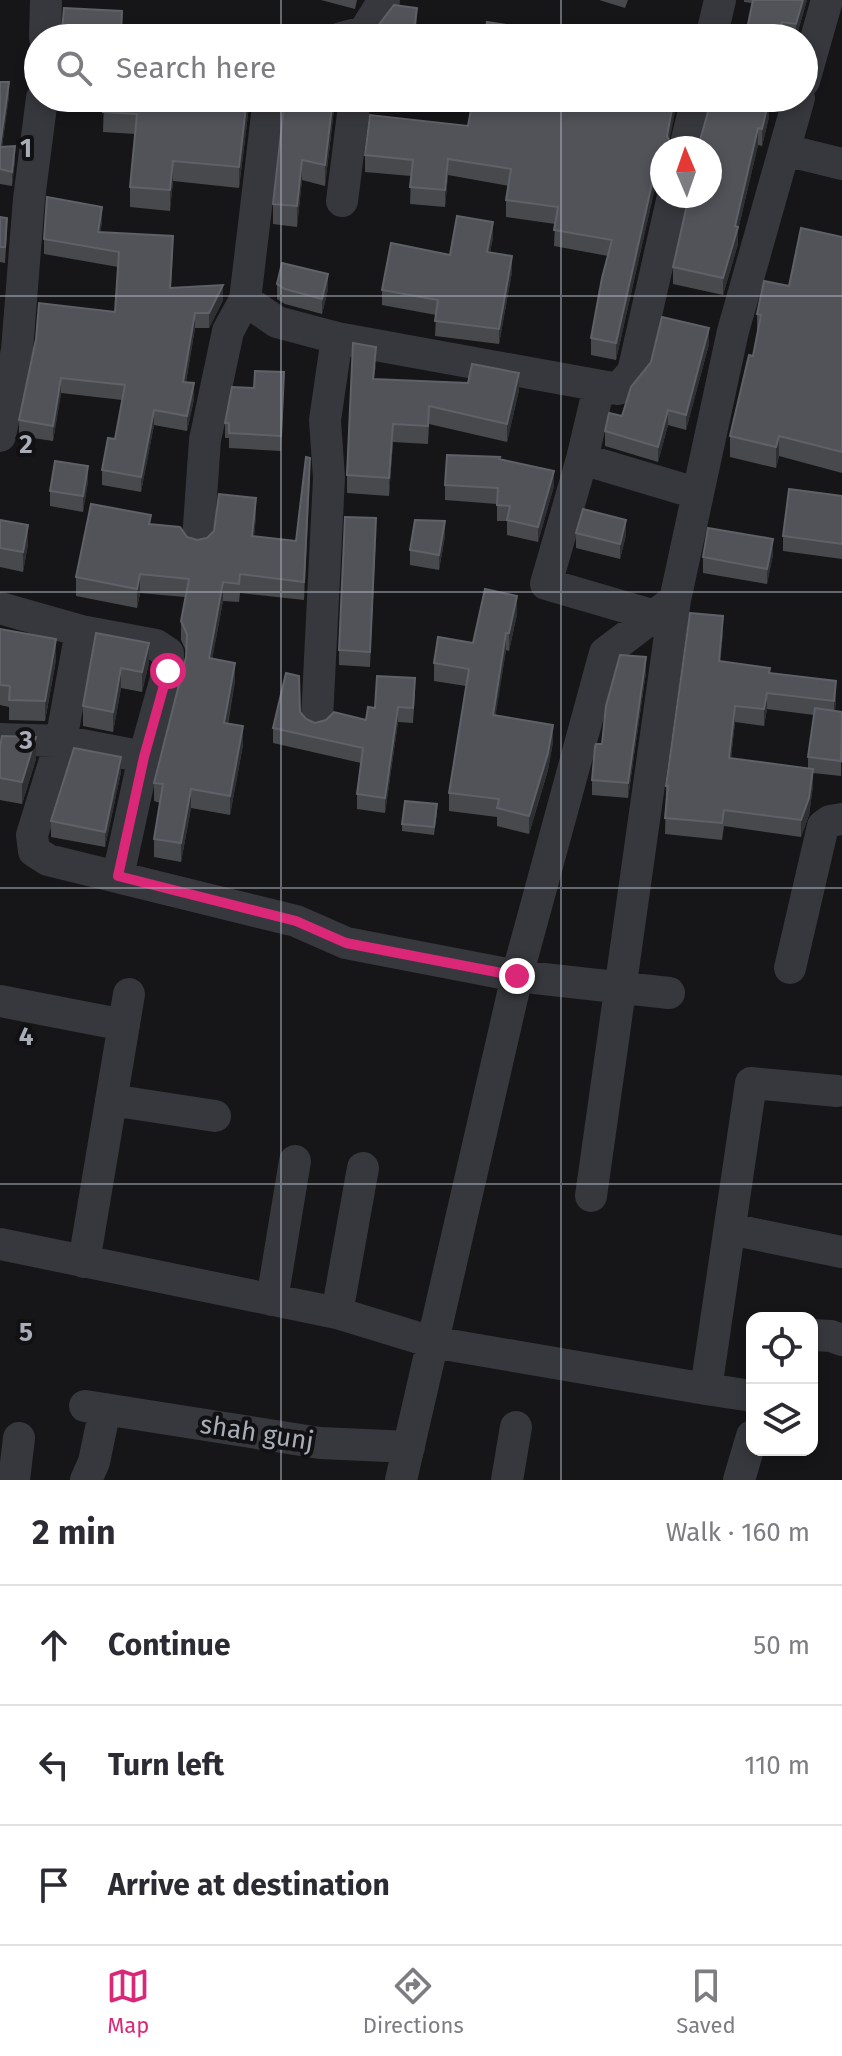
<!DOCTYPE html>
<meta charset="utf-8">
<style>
:root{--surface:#fff;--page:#f7f7f7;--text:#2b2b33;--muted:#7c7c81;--line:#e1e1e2;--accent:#db2777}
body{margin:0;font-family:"Fira Sans",sans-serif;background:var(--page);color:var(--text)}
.controls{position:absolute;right:24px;bottom:24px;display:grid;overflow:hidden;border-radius:16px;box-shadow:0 4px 12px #0003}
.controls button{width:72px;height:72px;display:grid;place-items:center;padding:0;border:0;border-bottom:2px solid var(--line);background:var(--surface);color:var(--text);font:40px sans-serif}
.compass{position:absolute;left:650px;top:136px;width:72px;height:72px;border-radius:50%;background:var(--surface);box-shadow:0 4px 12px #0003;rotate:358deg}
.stop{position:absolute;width:24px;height:24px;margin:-18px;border:6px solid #db2777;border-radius:50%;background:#fff}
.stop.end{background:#db2777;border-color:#fff;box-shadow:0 2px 8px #0008}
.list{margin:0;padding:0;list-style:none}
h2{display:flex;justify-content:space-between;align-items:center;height:104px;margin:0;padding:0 32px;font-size:34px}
h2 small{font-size:26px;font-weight:400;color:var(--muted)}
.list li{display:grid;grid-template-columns:52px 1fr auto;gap:24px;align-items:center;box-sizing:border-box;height:120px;padding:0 32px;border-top:2px solid var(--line)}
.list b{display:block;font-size:30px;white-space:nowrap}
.list em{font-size:26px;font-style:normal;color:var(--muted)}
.icon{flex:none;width:44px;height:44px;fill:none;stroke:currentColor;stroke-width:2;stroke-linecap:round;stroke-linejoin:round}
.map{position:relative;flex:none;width:842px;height:1480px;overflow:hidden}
.search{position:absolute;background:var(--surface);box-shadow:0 4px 12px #0003;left:24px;right:24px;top:24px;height:88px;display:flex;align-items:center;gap:20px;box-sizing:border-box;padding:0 28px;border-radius:44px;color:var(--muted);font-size:30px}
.sheet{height:464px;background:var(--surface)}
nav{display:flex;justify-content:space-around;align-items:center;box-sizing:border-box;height:112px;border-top:2px solid var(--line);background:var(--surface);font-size:22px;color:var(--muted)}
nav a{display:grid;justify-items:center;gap:4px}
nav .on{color:var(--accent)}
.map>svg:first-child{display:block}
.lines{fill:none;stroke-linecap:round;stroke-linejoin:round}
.minor{stroke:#37383d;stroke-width:32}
.wall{fill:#47494d;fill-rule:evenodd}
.shaded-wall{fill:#2f3033}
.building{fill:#525359;stroke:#5f6168;stroke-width:2}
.route{stroke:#db2777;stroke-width:10}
.grid{fill:none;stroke:#a8adb8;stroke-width:2;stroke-opacity:0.55}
.labels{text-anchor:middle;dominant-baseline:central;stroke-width:8;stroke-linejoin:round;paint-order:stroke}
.street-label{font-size:26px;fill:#a8adb8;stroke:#111113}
.grid-label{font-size:26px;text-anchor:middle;font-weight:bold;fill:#a8adb8;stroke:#111113;stroke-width:8;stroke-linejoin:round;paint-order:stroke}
</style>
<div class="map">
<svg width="842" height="1480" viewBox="0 0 842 1480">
<rect width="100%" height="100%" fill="#161618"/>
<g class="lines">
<path class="minor" d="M 45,38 L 46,0
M 341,38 L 364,32 L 384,0
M 711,38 L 720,0
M 804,81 L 827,0
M 269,98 L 245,300 L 277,322 L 337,338
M 685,148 L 697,98
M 785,150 L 842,164
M 342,201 L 355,98
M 599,387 L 582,459 L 546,584 L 652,615
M 0,436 L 17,350 L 29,199 L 42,98
M 582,459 L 696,493
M 198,540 L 205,440 L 228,331 L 245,300
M 0,608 L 81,631 L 156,645 L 168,653 L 168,671 L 144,757 L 118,876
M 81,631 L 61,741 L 32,835 L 34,851 L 48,860 L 296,921 L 346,943 L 517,976 L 669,993
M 317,719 L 329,478 L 325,420 L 337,338 L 618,389 L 633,372 L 673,196
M 0,739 L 61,741 L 144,757
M 790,968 L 823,826 L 830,821 L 842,819
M 0,1001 L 124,1025
M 111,1100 L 215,1116
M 591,1196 L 675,600
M 730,1229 L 842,1252
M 0,1244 L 337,1313 L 432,1342 L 706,1389
M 84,1262 L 129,994
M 272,1300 L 295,1161
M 337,1313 L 363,1168
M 812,1335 L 831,1336 L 842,1340
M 752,1396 L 706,1389 L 751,1083 L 837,1091
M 85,1406 L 320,1443 L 409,1447
M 14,1480 L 19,1438
M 86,1480 L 94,1462 L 105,1409
M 401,1480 L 517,976 L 605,653 L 675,600 L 733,331 L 799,98
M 507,1480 L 516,1427
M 739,1480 L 752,1436"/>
</g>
<path class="wall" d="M 321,0 L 357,0 L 355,9 Z
M 599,0 L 628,0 L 625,8 Z
M 744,0 L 807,0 L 796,38 L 725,38 L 746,34 L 752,3 L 744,2 Z
M 122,11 L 121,38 L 62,38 L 62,30 Z
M 0,82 L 9,96 L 2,147 L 15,160 L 12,186 L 0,184 Z
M 104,98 L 250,98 L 239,188 L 173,181 L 170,211 L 130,207 L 130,187 L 135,134 L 103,132 Z
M 334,98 L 334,109 L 325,186 L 302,180 L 297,227 L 273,224 L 273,204 Z
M 768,100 L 769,117 L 762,146 L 758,145 L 738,230 L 738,244 L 723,295 L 673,284 L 673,267 Z
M 662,148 L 659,184 L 654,192 L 616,360 L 591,355 L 591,338 L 608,256 L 554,246 L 555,224 L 506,217 L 506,200 L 509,186 L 448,175 L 445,207 L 410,204 L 411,176 L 365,172 L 365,155 Z
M 0,217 L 7,233 L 5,263 L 0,262 Z
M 102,222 L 100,232 L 173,251 L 171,288 L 223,300 L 209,328 L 195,328 L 186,382 L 194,399 L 187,431 L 154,425 L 141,492 L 102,485 L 102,470 L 115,439 L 122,400 L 61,393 L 53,441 L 19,436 L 19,420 L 115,312 L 118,267 L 44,254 L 44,239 Z
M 842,237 L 842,473 L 779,456 L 776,468 L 730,457 L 730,436 L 753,356 L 757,334 L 757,314 Z
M 493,238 L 490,252 L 512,272 L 499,344 L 435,336 L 436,315 L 382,305 L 382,290 L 450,255 Z
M 277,284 L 328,289 L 322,314 L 285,304 L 277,299 Z
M 709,344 L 686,430 L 668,425 L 658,462 L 605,446 L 605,431 Z
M 376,364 L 374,379 L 519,390 L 507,442 L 429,424 L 428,444 L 393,442 L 389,496 L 347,493 L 347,475 Z
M 284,387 L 281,451 L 229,448 L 229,438 L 225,438 L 225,423 L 254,388 Z
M 500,460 L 554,486 L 538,542 L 507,535 L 507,521 L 497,521 L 497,504 L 445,500 L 445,485 Z
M 310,476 L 304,600 L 240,593 L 239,602 L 223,601 L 212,659 L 235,681 L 228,724 L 243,745 L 230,815 L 191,808 L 181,862 L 154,857 L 154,839 L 160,803 L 154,801 L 154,783 L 186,657 L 186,651 L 181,640 L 181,621 L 185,597 L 140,593 L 137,608 L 76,596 L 76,577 L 151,524 L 197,540 L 207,538 L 256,516 L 254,536 L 296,541 Z
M 88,481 L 83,512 L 50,506 L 50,491 Z
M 842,496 L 842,559 L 783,551 L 783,536 Z
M 0,520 L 28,544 L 23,572 L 0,567 Z
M 376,533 L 370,667 L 339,665 L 339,650 Z
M 576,533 L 626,535 L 620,559 L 576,548 Z
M 445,536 L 439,570 L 410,565 L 410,550 Z
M 773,554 L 767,584 L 703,573 L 703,557 Z
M 517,614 L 509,651 L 506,650 L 495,716 L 553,742 L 548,770 L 529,834 L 497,826 L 497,817 L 449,811 L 449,793 L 466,686 L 434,681 L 434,663 L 473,643 Z
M 0,629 L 56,660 L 45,721 L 9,720 L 9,707 L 0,705 Z
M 96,633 L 149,663 L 142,692 L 121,688 L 113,732 L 83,726 L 83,706 Z
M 723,633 L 720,661 L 770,673 L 836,698 L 835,711 L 842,712 L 841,776 L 813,773 L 813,786 L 809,815 L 801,837 L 724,826 L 722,840 L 665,834 L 666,786 ZM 767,709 L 814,715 L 808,757 L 808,769 L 731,758 L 735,722 L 764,726 Z
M 646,672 L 628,798 L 592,795 L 592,780 L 602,744 Z
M 415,693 L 413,723 L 398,722 L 385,813 L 357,809 L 357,794 L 361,763 L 273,743 L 273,728 L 300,712 L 306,719 L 315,723 L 366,720 Z
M 0,747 L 36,759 L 22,804 L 0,800 Z
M 121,772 L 105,847 L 51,837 L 51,821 Z
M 437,812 L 434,835 L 402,831 L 402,824 Z"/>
<path class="shaded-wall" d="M 803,0 L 807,0 L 796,38 L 796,24 Z
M 417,8 L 417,23 L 415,38 L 413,38 Z
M 782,22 L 782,38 L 778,38 Z
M 9,82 L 9,96 L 0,161 L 0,146 Z
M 247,98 L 250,98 L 239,188 L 239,167 Z
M 333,98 L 334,98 L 334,109 L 325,186 L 325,165 Z
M 674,98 L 678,98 L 668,148 L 667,136 Z
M 769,100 L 769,117 L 762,146 L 762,129 Z
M 758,128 L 758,145 L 738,230 L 738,244 L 723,295 L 723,278 Z
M 15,146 L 15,160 L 12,186 L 12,172 Z
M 448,159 L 448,175 L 445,207 L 445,190 Z
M 302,160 L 302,180 L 297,227 L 297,206 Z
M 173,161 L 173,181 L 170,211 L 170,190 Z
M 662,165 L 662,181 L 659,184 L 654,192 L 616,360 L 616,343 L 654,175 L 659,167 Z
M 102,207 L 102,222 L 98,247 L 98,232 Z
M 493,222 L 493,238 L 487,267 L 487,252 Z
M 512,256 L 512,272 L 499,344 L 499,329 Z
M 328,274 L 328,289 L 322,314 L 322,299 Z
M 223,285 L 223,300 L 209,328 L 209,313 Z
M 195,313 L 195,328 L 183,397 L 183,382 Z
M 709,328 L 709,344 L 686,430 L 686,415 Z
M 519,373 L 519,390 L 507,442 L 507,424 Z
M 61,378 L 61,393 L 53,441 L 53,426 Z
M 194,383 L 194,399 L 187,431 L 187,416 Z
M 154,410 L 154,425 L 141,492 L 141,477 Z
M 668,410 L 668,425 L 658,462 L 658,447 Z
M 393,424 L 393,442 L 389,496 L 389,478 Z
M 779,436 L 779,456 L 776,468 L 776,447 Z
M 310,458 L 310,476 L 304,600 L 304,582 Z
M 88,466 L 88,481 L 83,512 L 83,496 Z
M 554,471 L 554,486 L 538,542 L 538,527 Z
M 256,498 L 256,516 L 252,555 L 252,536 Z
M 626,520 L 626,535 L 620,559 L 620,544 Z
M 445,521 L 445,536 L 439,570 L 439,555 Z
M 28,525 L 28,544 L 23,572 L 23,552 Z
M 773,539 L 773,554 L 767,584 L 767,569 Z
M 140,574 L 140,593 L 137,608 L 137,589 Z
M 223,582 L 223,601 L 209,677 L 209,658 Z
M 517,596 L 517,614 L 509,651 L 509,633 Z
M 723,616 L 723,633 L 719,677 L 719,661 Z
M 506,633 L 506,650 L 493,733 L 493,715 Z
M 56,639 L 56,660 L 45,721 L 45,701 Z
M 149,643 L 149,663 L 142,692 L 142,672 Z
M 646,657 L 646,672 L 628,798 L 628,783 Z
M 235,663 L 235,681 L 224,742 L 224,723 Z
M 121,668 L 121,688 L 113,732 L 113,712 Z
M 836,681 L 836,698 L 834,718 L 834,701 Z
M 767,693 L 767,709 L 764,726 L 764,709 Z
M 735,706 L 735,722 L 729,775 L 729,758 Z
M 398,707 L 398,722 L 385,813 L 385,798 Z
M 553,725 L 553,742 L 548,770 L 529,834 L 529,816 Z
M 243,726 L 243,745 L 230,815 L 230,796 Z
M 36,737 L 36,759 L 22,804 L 22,782 Z
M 121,757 L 121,772 L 105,847 L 105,832 Z
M 813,769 L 813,786 L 809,815 L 801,837 L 801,820 Z
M 191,789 L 191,808 L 181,862 L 181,843 Z"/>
<path class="building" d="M 753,0 L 803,0 L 796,24 L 782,22 L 778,38 L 725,38 L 727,30 L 746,34 Z
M 394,5 L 417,8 L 413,38 L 374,38 L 374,31 Z
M 64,8 L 122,11 L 121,33 L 62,30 Z
M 487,22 L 525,28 L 523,38 L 484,38 Z
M 0,82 L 9,82 L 0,146 Z
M 104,98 L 247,98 L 239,167 L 173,161 L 170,190 L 130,187 L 137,114 L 103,112 Z
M 285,98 L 333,98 L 325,165 L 302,160 L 297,206 L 273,204 Z
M 473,98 L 674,98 L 667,136 L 671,144 L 677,148 L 662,148 L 662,165 L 659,167 L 654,175 L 616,343 L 591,338 L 602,278 L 612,240 L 554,230 L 558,207 L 506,200 L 511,169 L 448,159 L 445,190 L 410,187 L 413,160 L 365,155 L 370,115 L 468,126 Z
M 712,98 L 765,98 L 765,99 L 769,100 L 762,129 L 758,128 L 735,226 L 738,227 L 723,278 L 673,267 L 689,196 L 710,196 L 710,148 L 693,148 L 699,144 Z
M 15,146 L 12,172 L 0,169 L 0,147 Z
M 47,197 L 102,207 L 98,232 L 173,236 L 170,288 L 223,285 L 209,313 L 195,313 L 183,382 L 194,383 L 187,416 L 154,410 L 141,477 L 102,470 L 108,438 L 115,439 L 125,385 L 61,378 L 53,426 L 19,420 L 36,339 L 39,303 L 115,312 L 119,252 L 44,239 Z
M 457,216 L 493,222 L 487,252 L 512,256 L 499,329 L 435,321 L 438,300 L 382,290 L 391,243 L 450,255 Z
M 0,217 L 7,218 L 5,247 L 0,247 Z
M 801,228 L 842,237 L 842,452 L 779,436 L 776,447 L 730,436 L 749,355 L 753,356 L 761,315 L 757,314 L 764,281 L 789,286 Z
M 282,263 L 328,274 L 322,299 L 285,289 L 277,284 Z
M 662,317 L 709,328 L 686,415 L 668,410 L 658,447 L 605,431 L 609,413 L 622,416 L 631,387 L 651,362 Z
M 353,343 L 376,347 L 373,379 L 468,383 L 472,364 L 519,373 L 507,424 L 429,406 L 428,426 L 393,424 L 389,478 L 347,475 Z
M 255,371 L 284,372 L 281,436 L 229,433 L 229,423 L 225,423 L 232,387 L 254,388 Z
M 447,455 L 500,457 L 499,459 L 554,471 L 538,527 L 507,520 L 510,506 L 497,505 L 498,488 L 445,485 Z
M 306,457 L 310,458 L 304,582 L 240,574 L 239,584 L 223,582 L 209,658 L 235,663 L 224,723 L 243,726 L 230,796 L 191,789 L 181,843 L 154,839 L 163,784 L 154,783 L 186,657 L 187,634 L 181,621 L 189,579 L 140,574 L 137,589 L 76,577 L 91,504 L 151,515 L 149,524 L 180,527 L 187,537 L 197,540 L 207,538 L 214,531 L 219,494 L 256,498 L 252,536 L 296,541 Z
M 55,461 L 88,466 L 83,496 L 50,491 Z
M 789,489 L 842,496 L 842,544 L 783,536 Z
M 583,509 L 626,520 L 620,544 L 576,533 Z
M 345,517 L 376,518 L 370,652 L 339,650 Z
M 0,520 L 28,525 L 23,552 L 0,548 Z
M 415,520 L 445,521 L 439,555 L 410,550 Z
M 708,528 L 773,539 L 767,569 L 703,557 Z
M 485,589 L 517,596 L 509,633 L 506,633 L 493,715 L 553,725 L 548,753 L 529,816 L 497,808 L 499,799 L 449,793 L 469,669 L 434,663 L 438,637 L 473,643 Z
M 690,613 L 723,616 L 719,661 L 770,668 L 769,673 L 836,681 L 834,701 L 767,693 L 764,709 L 735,706 L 729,758 L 813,769 L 809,798 L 801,820 L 724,810 L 722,823 L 665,818 L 668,786 L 666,786 Z
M 0,629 L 56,639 L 45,701 L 9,700 L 10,686 L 0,685 Z
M 96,633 L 149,643 L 142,672 L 121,668 L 113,712 L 83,706 Z
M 620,655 L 646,657 L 628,783 L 592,780 L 595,747 L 596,744 L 602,744 L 606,706 Z
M 286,673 L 299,676 L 300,712 L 306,719 L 315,723 L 326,720 L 334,712 L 366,720 L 368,707 L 375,708 L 377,676 L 415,678 L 413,708 L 398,707 L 385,798 L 357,794 L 363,748 L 273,728 Z
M 815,708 L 842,712 L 841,761 L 808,757 Z
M 2,736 L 36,737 L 22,782 L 0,778 L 0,747 Z
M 74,748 L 121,757 L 105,832 L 51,821 Z
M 405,801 L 437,804 L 434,827 L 402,824 Z"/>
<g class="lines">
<path class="route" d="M 168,671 L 144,757 L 118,876 L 296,921 L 346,943 L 517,976"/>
</g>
<path class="grid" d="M 281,0 L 281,38M 561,0 L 561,38M 281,98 L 281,1480M 561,98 L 561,1480M 0,296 L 842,296M 0,592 L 842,592M 0,888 L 842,888M 0,1184 L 842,1184"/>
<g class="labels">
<g class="street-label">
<text transform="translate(257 1433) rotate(9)">shah gunj</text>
</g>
</g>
<g class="grid-label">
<text x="26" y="157">1</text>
<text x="26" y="453">2</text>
<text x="26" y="749">3</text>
<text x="26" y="1045">4</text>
<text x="26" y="1341">5</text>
</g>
</svg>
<div class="controls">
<button><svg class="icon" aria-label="locate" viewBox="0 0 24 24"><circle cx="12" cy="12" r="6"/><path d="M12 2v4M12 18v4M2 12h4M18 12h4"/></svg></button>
<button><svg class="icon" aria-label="layers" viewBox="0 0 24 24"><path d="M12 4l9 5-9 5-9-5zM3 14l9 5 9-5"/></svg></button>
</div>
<svg class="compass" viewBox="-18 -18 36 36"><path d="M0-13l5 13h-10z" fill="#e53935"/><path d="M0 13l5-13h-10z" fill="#7c7c81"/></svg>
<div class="stop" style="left:168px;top:671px"></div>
<div class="stop end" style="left:517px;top:976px"></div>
<div class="search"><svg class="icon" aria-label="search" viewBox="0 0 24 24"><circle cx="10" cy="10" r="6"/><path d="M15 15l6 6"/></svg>Search here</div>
</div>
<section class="sheet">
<h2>2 min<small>Walk · 160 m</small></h2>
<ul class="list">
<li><svg class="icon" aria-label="ahead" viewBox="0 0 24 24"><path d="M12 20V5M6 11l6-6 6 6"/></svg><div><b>Continue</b></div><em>50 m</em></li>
<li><svg class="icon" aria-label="left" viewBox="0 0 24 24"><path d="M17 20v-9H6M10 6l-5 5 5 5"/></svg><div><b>Turn left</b></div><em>110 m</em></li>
<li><svg class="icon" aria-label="arrive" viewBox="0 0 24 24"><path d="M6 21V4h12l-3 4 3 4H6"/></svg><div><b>Arrive at destination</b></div></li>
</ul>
</section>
<nav>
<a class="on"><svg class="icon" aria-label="map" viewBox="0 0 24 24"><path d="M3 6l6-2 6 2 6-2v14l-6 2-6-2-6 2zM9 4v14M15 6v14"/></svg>Map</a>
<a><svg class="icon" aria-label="directions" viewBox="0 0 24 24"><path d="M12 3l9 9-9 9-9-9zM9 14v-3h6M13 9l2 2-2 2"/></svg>Directions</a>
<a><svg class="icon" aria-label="saved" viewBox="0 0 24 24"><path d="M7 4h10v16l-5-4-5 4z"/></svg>Saved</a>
</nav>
